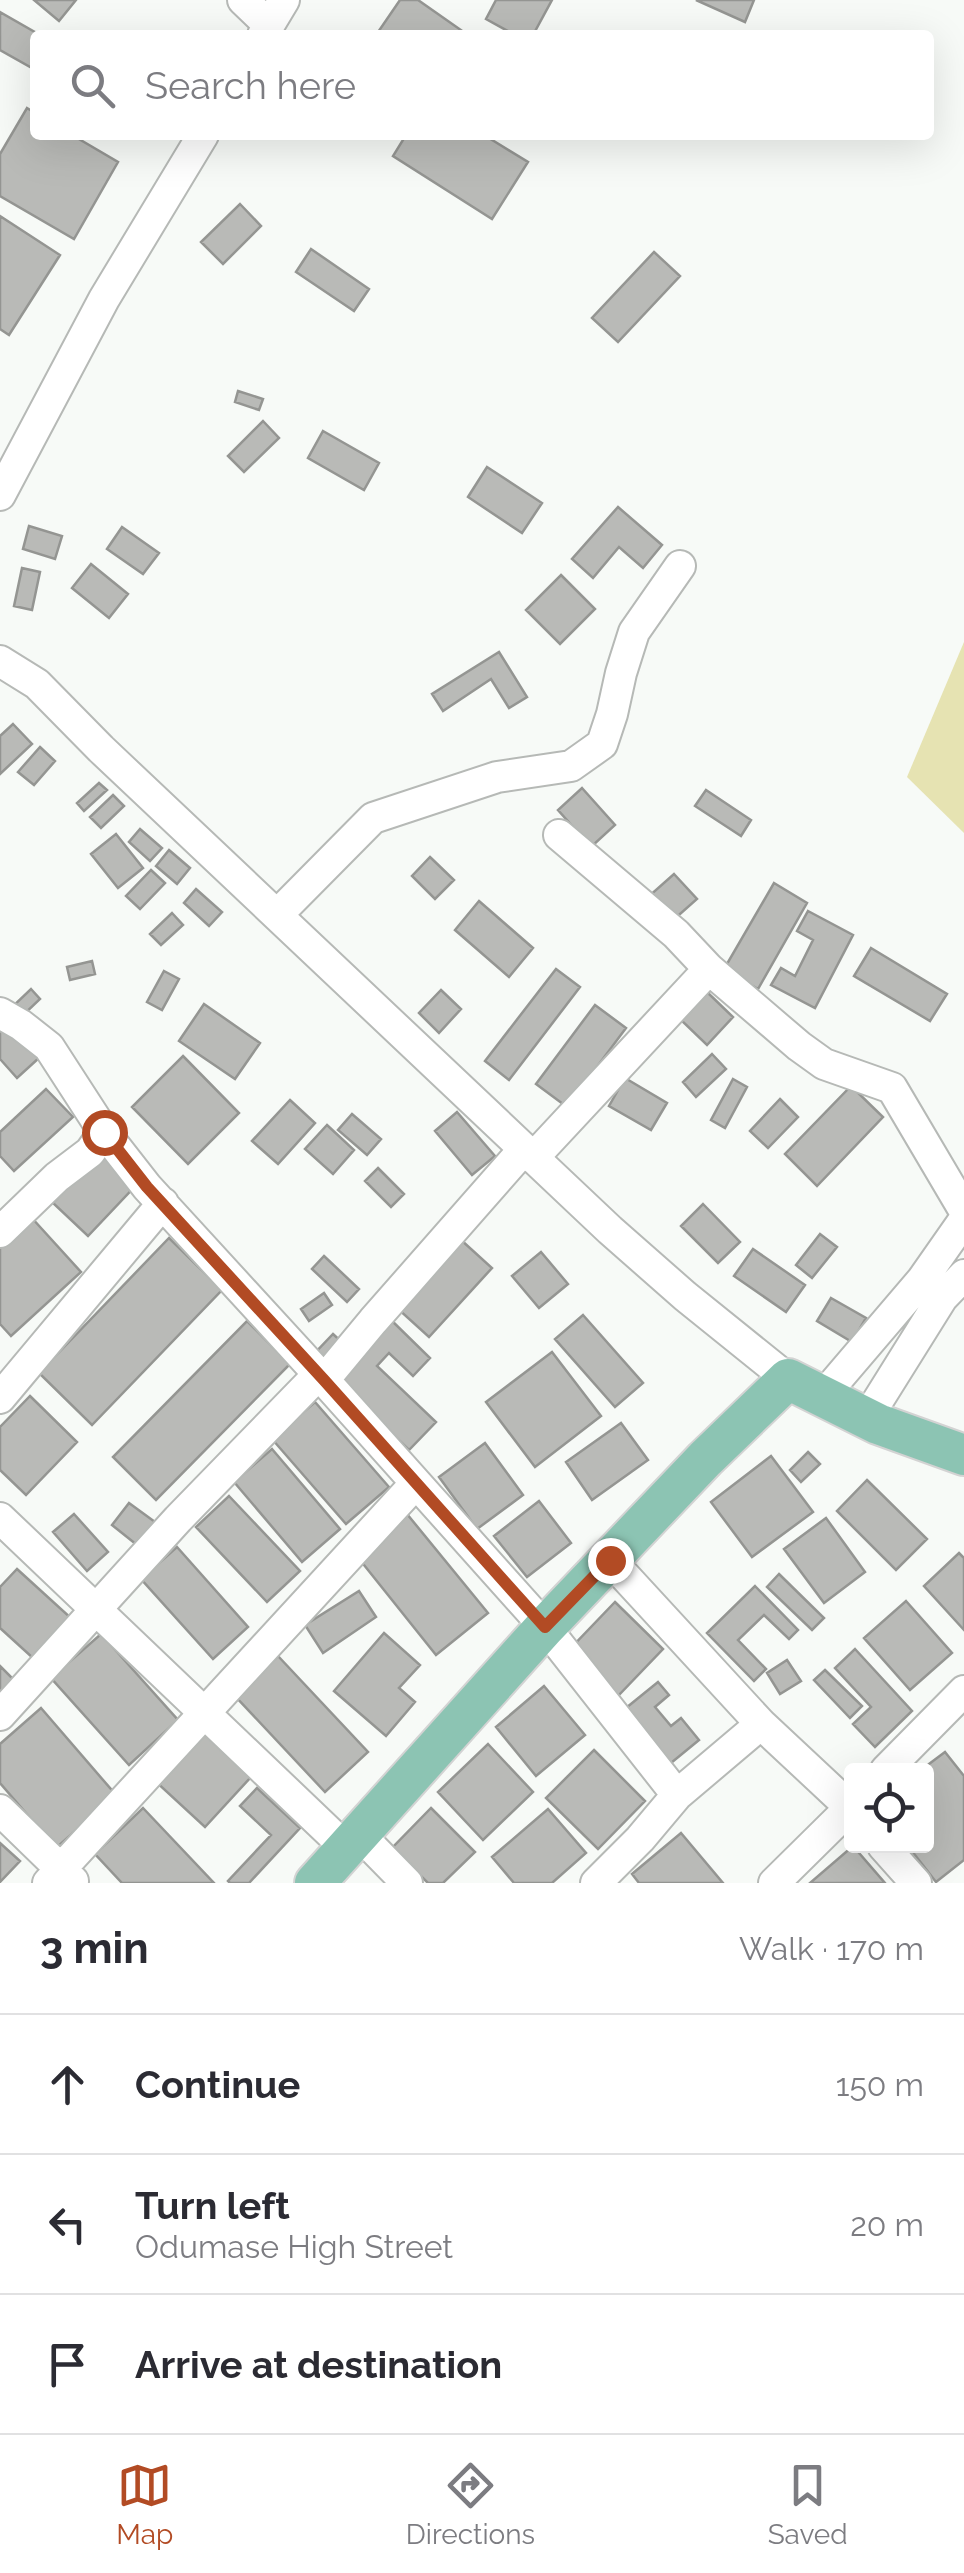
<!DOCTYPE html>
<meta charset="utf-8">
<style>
:root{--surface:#fff;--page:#f2f2f3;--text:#2b2b33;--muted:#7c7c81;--line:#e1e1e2;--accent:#b24b24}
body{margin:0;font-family:Raleway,sans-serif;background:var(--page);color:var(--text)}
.controls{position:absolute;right:30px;bottom:30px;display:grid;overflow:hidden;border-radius:10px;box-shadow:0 10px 40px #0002}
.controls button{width:90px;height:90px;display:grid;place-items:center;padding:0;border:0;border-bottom:2px solid var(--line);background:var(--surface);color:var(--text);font:50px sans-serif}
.stop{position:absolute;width:30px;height:30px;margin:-22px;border:8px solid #b24b24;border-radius:50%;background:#fff}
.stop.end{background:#b24b24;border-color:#fff;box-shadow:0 2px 10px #0008}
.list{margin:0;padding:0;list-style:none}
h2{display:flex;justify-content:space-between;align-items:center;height:130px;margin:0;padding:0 40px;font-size:42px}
h2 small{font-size:32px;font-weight:400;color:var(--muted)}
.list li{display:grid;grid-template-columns:65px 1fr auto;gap:30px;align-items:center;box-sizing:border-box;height:140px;padding:0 40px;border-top:2px solid var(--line)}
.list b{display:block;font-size:38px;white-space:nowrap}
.list p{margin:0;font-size:32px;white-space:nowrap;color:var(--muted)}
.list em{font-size:32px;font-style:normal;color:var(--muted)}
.icon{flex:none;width:55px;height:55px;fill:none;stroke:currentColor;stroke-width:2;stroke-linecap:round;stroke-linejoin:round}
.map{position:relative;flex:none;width:964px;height:1883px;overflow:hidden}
.search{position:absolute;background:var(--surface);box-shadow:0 10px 40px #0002;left:30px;right:30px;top:30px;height:110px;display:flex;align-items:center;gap:25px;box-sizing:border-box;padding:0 35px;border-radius:10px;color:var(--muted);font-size:38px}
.sheet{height:550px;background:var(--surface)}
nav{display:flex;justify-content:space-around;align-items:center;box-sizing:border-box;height:140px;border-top:2px solid var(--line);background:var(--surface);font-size:28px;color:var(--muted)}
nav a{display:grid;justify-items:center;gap:5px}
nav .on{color:var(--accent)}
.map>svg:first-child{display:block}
.green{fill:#e6e3b2}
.building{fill:#b9bab7;stroke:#949592;stroke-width:2.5}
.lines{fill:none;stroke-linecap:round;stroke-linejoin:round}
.minor-casing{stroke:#b6b9b6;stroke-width:34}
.major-casing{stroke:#d3d3d3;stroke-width:44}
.minor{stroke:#fff;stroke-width:30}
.major{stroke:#8cc4b3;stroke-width:40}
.route{stroke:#b24b24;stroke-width:12}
</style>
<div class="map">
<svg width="964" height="1883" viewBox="0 0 964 1883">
<rect width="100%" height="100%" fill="#f7faf7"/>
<path class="green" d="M 964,642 L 964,833 L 907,777 Z"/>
<path class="building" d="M 34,0 L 76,0 L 59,21 Z
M 400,0 L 418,0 L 468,35 L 409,33 L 376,35 Z
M 496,0 L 552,0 L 533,35 L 515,35 L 486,19 Z
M 696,0 L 754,0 L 745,22 Z
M 0,12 L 40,35 L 35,35 L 35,63 L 32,68 L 0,50 Z
M 27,108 L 35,113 L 35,135 L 72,135 L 118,162 L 74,239 L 0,196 L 0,154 Z
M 406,135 L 484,135 L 528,162 L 492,219 L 393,156 Z
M 240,204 L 261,226 L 223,264 L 201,242 Z
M 0,216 L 60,255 L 9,335 L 0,329 Z
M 311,249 L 369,289 L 354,311 L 296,272 Z
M 654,252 L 680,276 L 618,342 L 592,318 Z
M 238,391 L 263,399 L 259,410 L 235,402 Z
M 263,421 L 279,438 L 244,472 L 228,456 Z
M 323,431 L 379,463 L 364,490 L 308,458 Z
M 487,467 L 542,503 L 522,533 L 468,497 Z
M 618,507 L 662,545 L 643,568 L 619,547 L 593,578 L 572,559 Z
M 29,526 L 62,536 L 55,559 L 23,549 Z
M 122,527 L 159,553 L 143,574 L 107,549 Z
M 91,564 L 128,594 L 109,618 L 72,588 Z
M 22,568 L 40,572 L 32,610 L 14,606 Z
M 561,575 L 595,609 L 560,644 L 526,610 Z
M 499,652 L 527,697 L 509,708 L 491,679 L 443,711 L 432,694 Z
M 13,724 L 32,744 L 0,774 L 0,736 Z
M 40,747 L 55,761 L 34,785 L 18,772 Z
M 99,783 L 107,790 L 84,811 L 77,803 Z
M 582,788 L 615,825 L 591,847 L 558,810 Z
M 706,790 L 751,820 L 741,836 L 695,806 Z
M 113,795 L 124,806 L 101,828 L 90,817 Z
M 140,829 L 162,848 L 150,861 L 129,842 Z
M 116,834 L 143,868 L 118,888 L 91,854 Z
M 169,850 L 190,868 L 177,884 L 156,866 Z
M 430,857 L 454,880 L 435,899 L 412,876 Z
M 151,870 L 165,883 L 140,909 L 126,896 Z
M 674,874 L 697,899 L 671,922 L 648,897 Z
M 774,883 L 807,903 L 758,989 L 724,969 Z
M 196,889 L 222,912 L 209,926 L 184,903 Z
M 479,901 L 533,948 L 509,977 L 455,930 Z
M 808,911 L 853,935 L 815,1008 L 771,985 L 781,968 L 795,976 L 813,940 L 797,931 Z
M 172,913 L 183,925 L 161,945 L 150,934 Z
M 871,948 L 947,994 L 930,1021 L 854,976 Z
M 92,961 L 95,974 L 70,980 L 67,967 Z
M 556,969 L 580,987 L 509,1080 L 485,1061 Z
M 164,971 L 179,979 L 162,1010 L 147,1002 Z
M 31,989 L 40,999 L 19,1019 L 10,1009 Z
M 441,990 L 461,1009 L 439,1033 L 419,1013 Z
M 707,992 L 733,1017 L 707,1045 L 681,1020 Z
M 204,1004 L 260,1043 L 235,1079 L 179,1041 Z
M 595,1005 L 626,1028 L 567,1107 L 536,1084 Z
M 0,1026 L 40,1057 L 17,1078 L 0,1059 Z
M 712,1054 L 726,1069 L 696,1097 L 683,1082 Z
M 183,1056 L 239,1113 L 188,1164 L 132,1107 Z
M 625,1078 L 667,1103 L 651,1130 L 609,1106 Z
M 733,1079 L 747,1087 L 725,1128 L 711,1120 Z
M 851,1086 L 883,1117 L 817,1186 L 785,1154 Z
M 46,1089 L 73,1117 L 14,1171 L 0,1156 L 0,1132 Z
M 780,1099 L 798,1117 L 768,1148 L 750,1131 Z
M 290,1100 L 315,1123 L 278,1164 L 252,1141 Z
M 457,1112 L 495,1156 L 472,1175 L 435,1131 Z
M 352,1114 L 381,1139 L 367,1155 L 338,1130 Z
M 327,1125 L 354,1150 L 333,1174 L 305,1149 Z
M 105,1148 L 140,1181 L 88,1236 L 53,1203 Z
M 378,1168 L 404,1194 L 391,1207 L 365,1181 Z
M 703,1204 L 740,1242 L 718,1263 L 681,1226 Z
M 31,1217 L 81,1272 L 11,1336 L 0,1324 L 0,1246 Z
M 820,1234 L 837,1247 L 812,1278 L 796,1265 Z
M 169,1238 L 222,1290 L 92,1425 L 39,1373 Z
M 460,1239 L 492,1268 L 429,1337 L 397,1308 Z
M 753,1249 L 805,1285 L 786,1312 L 734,1276 Z
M 541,1252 L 568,1284 L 539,1308 L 512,1276 Z
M 324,1256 L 359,1289 L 347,1302 L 312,1269 Z
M 324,1293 L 332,1305 L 309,1321 L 301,1309 Z
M 831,1298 L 866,1318 L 852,1342 L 817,1321 Z
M 583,1315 L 643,1383 L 615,1407 L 555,1339 Z
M 388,1317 L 430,1358 L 413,1376 L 389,1353 L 377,1366 L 436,1422 L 409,1450 L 332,1376 Z
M 247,1321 L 290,1364 L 156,1500 L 113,1457 Z
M 333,1334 L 347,1347 L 327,1369 L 313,1355 Z
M 552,1352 L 601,1416 L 535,1467 L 486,1402 Z
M 30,1396 L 77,1442 L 26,1495 L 0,1470 L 0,1427 Z
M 315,1402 L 389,1487 L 346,1524 L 272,1439 Z
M 621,1423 L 648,1460 L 592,1500 L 566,1462 Z
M 485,1443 L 523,1495 L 477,1529 L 439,1477 Z
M 272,1449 L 340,1529 L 302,1562 L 234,1482 Z
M 808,1452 L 820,1464 L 801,1482 L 790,1470 Z
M 771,1456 L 813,1512 L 752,1557 L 711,1502 Z
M 867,1480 L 927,1539 L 896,1570 L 837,1511 Z
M 229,1496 L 300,1571 L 267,1602 L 196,1527 Z
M 539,1501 L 571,1543 L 527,1577 L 494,1536 Z
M 129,1503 L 155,1522 L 137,1545 L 112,1525 Z
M 74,1514 L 108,1552 L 87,1571 L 53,1532 Z
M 407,1514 L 488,1613 L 436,1655 L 356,1555 Z
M 826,1518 L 865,1572 L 824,1603 L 784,1549 Z
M 177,1547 L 248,1627 L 213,1659 L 141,1579 Z
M 959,1553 L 964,1558 L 964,1630 L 924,1586 Z
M 17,1569 L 72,1619 L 34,1659 L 0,1628 L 0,1587 Z
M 779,1574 L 824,1618 L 812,1630 L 767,1587 Z
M 755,1586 L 798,1630 L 789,1639 L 764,1615 L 738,1640 L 766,1669 L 754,1681 L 707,1633 Z
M 359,1591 L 376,1617 L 323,1653 L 305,1625 Z
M 906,1601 L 952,1653 L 910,1690 L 864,1638 Z
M 615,1602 L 663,1649 L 617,1697 L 569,1650 Z
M 384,1633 L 420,1665 L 399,1688 L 415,1702 L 386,1736 L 334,1691 Z
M 101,1634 L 178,1720 L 129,1765 L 51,1678 Z
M 855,1649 L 912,1711 L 875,1747 L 853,1724 L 871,1707 L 835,1668 Z
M 278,1656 L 368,1752 L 325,1792 L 235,1696 Z
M 787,1660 L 801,1681 L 780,1694 L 767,1673 Z
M 0,1666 L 13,1679 L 0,1693 Z
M 825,1670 L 862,1706 L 850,1718 L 814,1680 Z
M 658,1682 L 669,1695 L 655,1707 L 671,1726 L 681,1718 L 699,1740 L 671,1763 L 626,1708 Z
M 544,1686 L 585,1735 L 536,1776 L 496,1727 Z
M 41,1708 L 116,1795 L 56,1848 L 0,1783 L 0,1744 Z
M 200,1730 L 251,1777 L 205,1827 L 154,1780 Z
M 488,1744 L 533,1792 L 483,1840 L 438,1792 Z
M 594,1750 L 645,1801 L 598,1849 L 546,1798 Z
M 945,1752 L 964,1776 L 964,1860 L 936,1882 L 908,1846 L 926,1846 L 926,1770 L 921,1770 Z
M 257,1788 L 300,1828 L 249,1883 L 230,1883 L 228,1881 L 271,1835 L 240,1806 Z
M 143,1808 L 214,1883 L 122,1883 L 95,1854 Z
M 431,1808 L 475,1852 L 443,1883 L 428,1883 L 392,1848 Z
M 548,1809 L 586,1853 L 552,1883 L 514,1883 L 492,1857 Z
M 681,1833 L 723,1883 L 639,1883 L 632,1874 Z
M 0,1843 L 20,1861 L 0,1882 Z
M 853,1846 L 885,1883 L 810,1883 Z"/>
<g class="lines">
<g class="minor-casing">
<path id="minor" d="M 243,0 L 269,25
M 263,35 L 284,0
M 0,495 L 104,299 L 203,135
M 0,661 L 37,684 L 101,749 L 610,1230 L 685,1296 L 788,1379
M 559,835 L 676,934 L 709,969 L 799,1046 L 824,1064 L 892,1088 L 964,1210
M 277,915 L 373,818 L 497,777 L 571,766 L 602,744 L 612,714 L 621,673 L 634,632 L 680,566
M 0,1013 L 21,1025 L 49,1047 L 104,1132 L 147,1187 L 324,1380 L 545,1627 L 677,1795 L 640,1839 L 596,1883
M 533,1158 L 709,969
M 0,1232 L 57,1177 L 90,1152 L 104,1132
M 324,1380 L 373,1321 L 524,1149
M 823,1396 L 922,1280 L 964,1220
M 0,1398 L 163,1203
M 867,1418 L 942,1298 L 964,1275
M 0,1518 L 346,1848
M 610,1560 L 761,1724 L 852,1809
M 0,1715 L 178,1519 L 319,1374
M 886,1770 L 964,1691
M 677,1795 L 761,1724
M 0,1810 L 73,1881
M 358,1833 L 407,1883
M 883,1846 L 916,1883
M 48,1883 L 416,1483
M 774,1883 L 852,1806"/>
</g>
<g class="major-casing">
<path id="major" d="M 315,1883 L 545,1627 L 705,1459 L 788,1379 L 878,1424 L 964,1455"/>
</g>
<use href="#minor" class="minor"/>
<use href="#major" class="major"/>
</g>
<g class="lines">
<path class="route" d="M 104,1132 L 147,1187 L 324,1380 L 545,1627 L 610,1560"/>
</g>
</svg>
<div class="controls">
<button><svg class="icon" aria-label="locate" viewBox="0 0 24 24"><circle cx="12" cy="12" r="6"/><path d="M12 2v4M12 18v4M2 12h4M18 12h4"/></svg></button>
</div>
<div class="stop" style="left:104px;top:1132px"></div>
<div class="stop end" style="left:610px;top:1560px"></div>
<div class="search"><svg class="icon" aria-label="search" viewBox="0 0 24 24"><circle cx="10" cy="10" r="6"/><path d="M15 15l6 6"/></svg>Search here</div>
</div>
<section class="sheet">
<h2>3 min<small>Walk · 170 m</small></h2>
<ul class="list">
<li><svg class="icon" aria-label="ahead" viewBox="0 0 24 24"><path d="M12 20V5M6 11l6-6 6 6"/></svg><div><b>Continue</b></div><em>150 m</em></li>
<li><svg class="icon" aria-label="left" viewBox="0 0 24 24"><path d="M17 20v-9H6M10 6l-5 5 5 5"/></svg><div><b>Turn left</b><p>Odumase High Street</p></div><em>20 m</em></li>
<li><svg class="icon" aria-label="arrive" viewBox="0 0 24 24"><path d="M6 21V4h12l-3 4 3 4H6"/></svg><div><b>Arrive at destination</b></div></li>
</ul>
</section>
<nav>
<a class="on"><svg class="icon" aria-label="map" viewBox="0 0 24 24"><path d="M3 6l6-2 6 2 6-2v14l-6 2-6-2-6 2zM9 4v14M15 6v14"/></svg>Map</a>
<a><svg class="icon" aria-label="directions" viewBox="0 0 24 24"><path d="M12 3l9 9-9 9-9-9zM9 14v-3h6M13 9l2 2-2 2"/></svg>Directions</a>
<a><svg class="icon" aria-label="saved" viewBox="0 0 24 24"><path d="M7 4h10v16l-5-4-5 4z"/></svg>Saved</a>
</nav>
